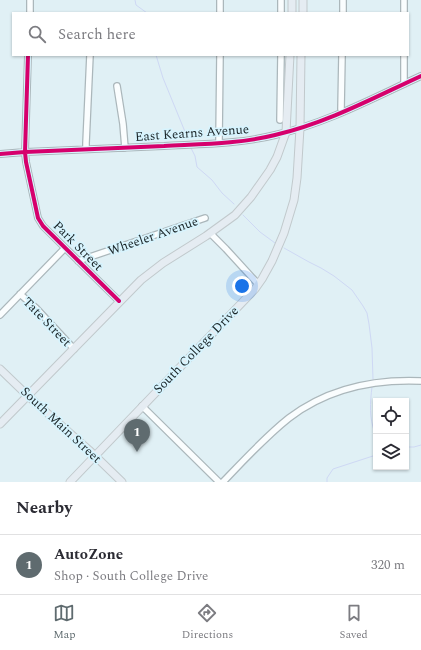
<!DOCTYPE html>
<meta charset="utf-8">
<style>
:root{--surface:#fff;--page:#f2f2f3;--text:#2b2b33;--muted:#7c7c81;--line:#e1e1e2;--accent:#5f6b6f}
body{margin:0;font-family:Spectral,serif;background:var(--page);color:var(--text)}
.controls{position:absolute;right:12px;bottom:12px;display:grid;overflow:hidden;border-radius:0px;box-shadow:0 1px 3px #0004}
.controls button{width:36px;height:36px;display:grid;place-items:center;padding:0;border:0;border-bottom:1px solid var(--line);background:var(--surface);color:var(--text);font:20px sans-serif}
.you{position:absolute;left:242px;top:286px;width:14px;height:14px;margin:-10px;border:3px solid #fff;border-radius:50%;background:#1a73e8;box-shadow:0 0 0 6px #1a73e833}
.badge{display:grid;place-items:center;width:26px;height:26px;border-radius:50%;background:var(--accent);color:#fff;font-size:13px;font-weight:700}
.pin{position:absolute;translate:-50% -33px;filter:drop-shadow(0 1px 2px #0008)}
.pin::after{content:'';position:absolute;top:21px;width:14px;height:12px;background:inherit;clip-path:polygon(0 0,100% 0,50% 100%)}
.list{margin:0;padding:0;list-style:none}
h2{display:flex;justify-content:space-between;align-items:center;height:52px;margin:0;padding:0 16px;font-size:17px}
h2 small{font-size:13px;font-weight:400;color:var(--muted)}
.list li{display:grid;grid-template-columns:26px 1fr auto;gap:12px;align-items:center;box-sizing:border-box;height:60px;padding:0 16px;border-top:1px solid var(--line)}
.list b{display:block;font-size:15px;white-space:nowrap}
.list p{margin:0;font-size:13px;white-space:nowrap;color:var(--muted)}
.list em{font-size:13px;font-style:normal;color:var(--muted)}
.icon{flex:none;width:22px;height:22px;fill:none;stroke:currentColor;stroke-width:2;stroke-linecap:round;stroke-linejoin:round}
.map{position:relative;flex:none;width:421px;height:482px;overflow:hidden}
.search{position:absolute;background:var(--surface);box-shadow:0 1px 3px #0004;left:12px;right:12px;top:12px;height:44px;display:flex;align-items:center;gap:10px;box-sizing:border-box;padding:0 14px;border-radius:0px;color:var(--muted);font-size:15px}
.sheet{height:112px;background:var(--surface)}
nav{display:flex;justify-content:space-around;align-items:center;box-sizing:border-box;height:56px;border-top:1px solid var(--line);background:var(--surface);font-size:11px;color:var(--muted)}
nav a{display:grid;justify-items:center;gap:2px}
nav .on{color:var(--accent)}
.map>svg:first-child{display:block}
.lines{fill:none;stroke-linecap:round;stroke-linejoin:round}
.stream{stroke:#ced8f4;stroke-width:1}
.minor-casing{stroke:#abb7bb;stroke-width:8}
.major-casing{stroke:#c1c9cc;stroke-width:9}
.minor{stroke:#fafdfe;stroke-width:5.5}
.major{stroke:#e5ecf2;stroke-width:7}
.cycleway-casing{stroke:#d7f4fe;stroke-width:6}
.cycleway{stroke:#d6006c;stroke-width:4}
.labels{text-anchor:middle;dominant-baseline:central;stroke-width:3.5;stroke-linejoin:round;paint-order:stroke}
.street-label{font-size:13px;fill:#192427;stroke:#d7f4fe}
</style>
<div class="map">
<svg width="421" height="482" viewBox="0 0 421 482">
<rect width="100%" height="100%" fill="#e0f0f5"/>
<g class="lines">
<path class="stream" d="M 135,0 L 136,5 L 147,13
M 156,55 L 163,78 L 188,139
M 191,148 L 195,156 L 197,167 L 212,180 L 222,193 L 234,204
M 243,215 L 260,232 L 275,243
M 284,248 L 309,262 L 321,268 L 334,276 L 352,290 L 363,306 L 367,313 L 369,324 L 372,348 L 373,379
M 372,387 C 370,403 369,418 375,433 L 376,434
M 406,447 L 414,447 L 421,445
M 327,482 L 327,478 L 333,469 L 376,455"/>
<g class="minor-casing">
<path id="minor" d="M 281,0 L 281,13
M 30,13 L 30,0
M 220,13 L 220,0
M 343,13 L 343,0
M 404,13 L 404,0
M 28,55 L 25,152 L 26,162 L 38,218 L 43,226 L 119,301
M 404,55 L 404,84
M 117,86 L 123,124 L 125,148
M 342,112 L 341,109 L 342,55
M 280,120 L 281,55
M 219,143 L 219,139 L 220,55
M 86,149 L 86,143 L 90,55
M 0,154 L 25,152 C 72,150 118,148 164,146 C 201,144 239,144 275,135 C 327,123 373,98 421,76
M 210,233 L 226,249 L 258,284
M 78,261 L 205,218
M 20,294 L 36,308 L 74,349
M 0,315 L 65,248
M 142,406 L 219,482
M 223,482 C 244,460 265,437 289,418 C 327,389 374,379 421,381"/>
</g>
<g class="major-casing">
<path id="major" d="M 292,13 L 292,0
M 303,13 L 303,0
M 0,369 L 28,396 L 89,450 L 122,482
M 0,424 L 141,280 L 163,263 L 206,236 L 235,215 L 251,197 L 270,170 L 277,157 L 286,132 L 290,55
M 70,482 L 255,289 L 262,279 L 272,261 L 284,233 L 294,200 L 297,178 L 300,128 L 301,55"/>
</g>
<use href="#minor" class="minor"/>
<use href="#major" class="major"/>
<g class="cycleway-casing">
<path id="cycleway" d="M 28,55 L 25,152 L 26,162 L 38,218 L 43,226 L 119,301
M 0,154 L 25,152 C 72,150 118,148 164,146 C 201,144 239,144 275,135 C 327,123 373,98 421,76"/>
</g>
<use href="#cycleway" class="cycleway"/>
</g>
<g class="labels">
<g class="street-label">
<text transform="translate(192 133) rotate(-4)">East Kearns Avenue</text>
<text transform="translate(153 236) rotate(-19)">Wheeler Avenue</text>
<text transform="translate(78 246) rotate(45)">Park Street</text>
<text transform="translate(47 322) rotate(46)">Tate Street</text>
<text transform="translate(196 350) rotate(-46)">South College Drive</text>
<text transform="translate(61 425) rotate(43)">South Main Street</text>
</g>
</g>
</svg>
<div class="controls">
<button><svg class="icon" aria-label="locate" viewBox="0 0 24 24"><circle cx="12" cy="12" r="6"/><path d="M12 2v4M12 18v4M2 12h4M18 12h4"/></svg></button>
<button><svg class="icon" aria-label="layers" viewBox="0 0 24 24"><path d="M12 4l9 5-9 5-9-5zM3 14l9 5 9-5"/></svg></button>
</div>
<div class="you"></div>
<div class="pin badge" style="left:137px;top:452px">1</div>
<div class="search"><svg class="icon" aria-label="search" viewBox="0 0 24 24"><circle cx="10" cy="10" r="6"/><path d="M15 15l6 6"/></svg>Search here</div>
</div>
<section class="sheet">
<h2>Nearby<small></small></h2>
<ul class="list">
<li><span class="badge">1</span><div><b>AutoZone</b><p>Shop · South College Drive</p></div><em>320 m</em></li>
</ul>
</section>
<nav>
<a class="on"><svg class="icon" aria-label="map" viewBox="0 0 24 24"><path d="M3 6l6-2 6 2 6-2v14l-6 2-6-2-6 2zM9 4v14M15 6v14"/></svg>Map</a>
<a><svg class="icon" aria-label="directions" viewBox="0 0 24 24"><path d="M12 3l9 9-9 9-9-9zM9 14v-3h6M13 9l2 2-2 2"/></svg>Directions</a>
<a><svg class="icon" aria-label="saved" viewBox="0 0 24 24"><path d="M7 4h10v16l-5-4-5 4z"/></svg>Saved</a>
</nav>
